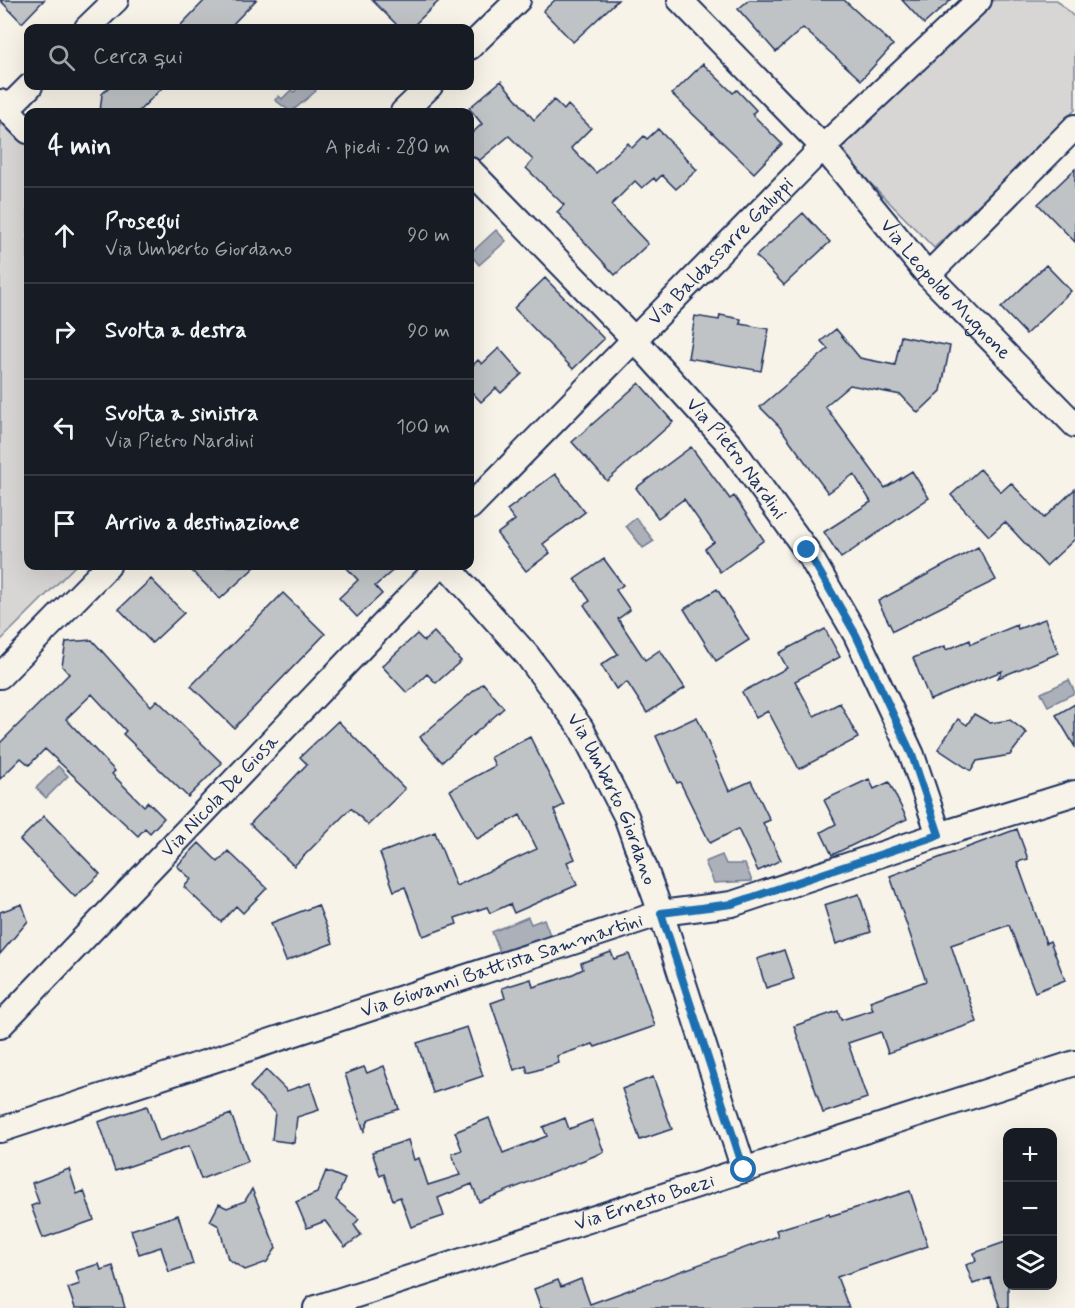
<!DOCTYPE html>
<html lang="it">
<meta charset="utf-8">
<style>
:root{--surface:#171b24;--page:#242831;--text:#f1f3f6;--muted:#9ea1a6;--line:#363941}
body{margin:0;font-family:Mynerve,sans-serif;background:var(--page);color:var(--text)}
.controls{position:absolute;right:18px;bottom:18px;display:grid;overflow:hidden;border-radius:12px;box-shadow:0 6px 24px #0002}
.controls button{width:54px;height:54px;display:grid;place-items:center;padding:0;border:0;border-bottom:2px solid var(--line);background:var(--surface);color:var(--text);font:30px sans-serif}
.stop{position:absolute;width:18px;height:18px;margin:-14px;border:4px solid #1f6fb2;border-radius:50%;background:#fff}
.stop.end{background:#1f6fb2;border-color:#fff;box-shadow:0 2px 6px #0008}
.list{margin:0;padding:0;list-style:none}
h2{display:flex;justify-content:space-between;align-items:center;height:78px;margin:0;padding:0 24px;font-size:26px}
h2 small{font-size:20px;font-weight:400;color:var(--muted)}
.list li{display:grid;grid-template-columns:39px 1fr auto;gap:18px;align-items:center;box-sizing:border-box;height:96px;padding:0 24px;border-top:2px solid var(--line)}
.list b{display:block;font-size:22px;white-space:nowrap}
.list p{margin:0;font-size:20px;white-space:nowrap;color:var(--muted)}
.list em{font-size:20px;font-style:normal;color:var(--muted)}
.icon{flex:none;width:33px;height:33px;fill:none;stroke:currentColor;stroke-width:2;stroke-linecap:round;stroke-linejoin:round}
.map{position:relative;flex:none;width:1075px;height:1308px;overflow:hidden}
.search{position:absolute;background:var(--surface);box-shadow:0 6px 24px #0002;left:24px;top:24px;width:450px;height:66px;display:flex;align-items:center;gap:15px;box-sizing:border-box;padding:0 21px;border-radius:12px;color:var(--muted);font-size:22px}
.panel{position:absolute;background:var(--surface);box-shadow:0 6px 24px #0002;left:24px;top:108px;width:450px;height:462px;border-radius:12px}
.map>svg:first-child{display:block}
.green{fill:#d7d6d4;stroke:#798299;stroke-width:1.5}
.water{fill:#acb0b9;stroke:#727c95;stroke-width:1.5}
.building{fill:#c0c3c5;stroke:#1b2f5e;stroke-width:1.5}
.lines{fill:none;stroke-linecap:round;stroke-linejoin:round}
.street-casing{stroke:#1b2f5e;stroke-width:28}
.street{stroke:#f7f3e8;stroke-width:24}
.route{stroke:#1f6fb2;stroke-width:8}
.labels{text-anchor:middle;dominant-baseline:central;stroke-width:6;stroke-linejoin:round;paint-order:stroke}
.street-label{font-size:20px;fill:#1b2f5e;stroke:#f7f3e8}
</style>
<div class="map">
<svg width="1075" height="1308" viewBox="0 0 1075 1308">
<rect width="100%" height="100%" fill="#f7f3e8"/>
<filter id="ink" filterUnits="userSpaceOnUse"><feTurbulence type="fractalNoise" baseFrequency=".0167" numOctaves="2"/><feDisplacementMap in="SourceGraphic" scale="12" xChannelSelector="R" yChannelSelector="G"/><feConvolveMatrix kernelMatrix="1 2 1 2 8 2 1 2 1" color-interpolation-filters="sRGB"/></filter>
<g filter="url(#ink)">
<path class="green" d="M 994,0 L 1057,0 L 1075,18 L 1075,110 L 934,248 L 839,151 Z
M 0,116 L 28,132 L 28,566 L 75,566 L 0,641 Z"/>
<path class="water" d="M 296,86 L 311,86 L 316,91 L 291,112 L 275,100 L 279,96 L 282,99 L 291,90 L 294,92 L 298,88 Z
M 496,230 L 506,241 L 479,265 L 470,254 Z
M 636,518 L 654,541 L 643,548 L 626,526 Z
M 1069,680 L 1075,693 L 1048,706 L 1041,693 Z
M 58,766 L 68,776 L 46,798 L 36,788 Z
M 722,855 L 726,864 L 745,864 L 752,881 L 714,883 L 705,862 Z
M 528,917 L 531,924 L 544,919 L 550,935 L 501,955 L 492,932 Z"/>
<path class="building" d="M 0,0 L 44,0 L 22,23 Z
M 205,0 L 256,0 L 229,28 L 178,28 Z
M 372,0 L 440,0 L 411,28 L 400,28 Z
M 555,0 L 618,0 L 573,42 L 543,11 Z
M 749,0 L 844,0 L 893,45 L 861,80 L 803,28 L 776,52 L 738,9 Z
M 902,0 L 951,0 L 924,24 Z
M 703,64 L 733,93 L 737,90 L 756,110 L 752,114 L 782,144 L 754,173 L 672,94 Z
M 501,81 L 534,120 L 554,100 L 564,110 L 568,105 L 591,128 L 571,148 L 596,173 L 628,143 L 632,148 L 644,136 L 647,139 L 658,129 L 697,170 L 676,189 L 662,175 L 656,181 L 654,178 L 642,188 L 635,181 L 611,205 L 648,244 L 615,275 L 557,212 L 564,205 L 526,168 L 533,160 L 509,136 L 480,160 L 470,156 L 470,135 L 482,124 L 469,108 Z
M 110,86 L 164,86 L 138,112 L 100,112 L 102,94 Z
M 1075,169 L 1075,242 L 1038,204 Z
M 803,213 L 830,242 L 784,285 L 756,256 Z
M 1046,265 L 1071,291 L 1026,334 L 1001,308 Z
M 545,278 L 604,339 L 573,369 L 514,308 Z
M 720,315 L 741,319 L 740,324 L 769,329 L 761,371 L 688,358 L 695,316 L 719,320 Z
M 836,329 L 860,358 L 895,365 L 901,336 L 950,346 L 941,391 L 918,413 L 901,395 L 850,385 L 825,406 L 885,488 L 912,471 L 929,498 L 841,558 L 824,532 L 871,502 L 854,474 L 828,493 L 779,426 L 760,407 L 828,349 L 821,341 Z
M 499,348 L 522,374 L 501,393 L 496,388 L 481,402 L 470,390 L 470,368 L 478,360 L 482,364 Z
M 639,383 L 673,422 L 607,481 L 572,442 Z
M 691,447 L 730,499 L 734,496 L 764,540 L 720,572 L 705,549 L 714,542 L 684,499 L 658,518 L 636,488 Z
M 980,469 L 1001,492 L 1011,483 L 1044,518 L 1075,489 L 1075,539 L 1046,566 L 1005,522 L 989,536 L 951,495 Z
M 555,474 L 585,512 L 543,544 L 550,553 L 526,571 L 497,534 L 515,520 L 507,510 Z
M 978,547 L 996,580 L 893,631 L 878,601 Z
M 604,559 L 623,585 L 616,590 L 630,610 L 618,619 L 645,660 L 660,650 L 685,688 L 647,713 L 627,682 L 616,689 L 601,665 L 618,654 L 584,605 L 590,601 L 575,579 Z
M 187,566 L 256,566 L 220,599 Z
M 345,566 L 398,566 L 375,586 L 382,594 L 357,617 L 339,598 L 358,580 Z
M 151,579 L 184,613 L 152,643 L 119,609 Z
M 717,589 L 749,640 L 716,661 L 684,609 Z
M 283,593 L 325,634 L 234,728 L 191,686 Z
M 1045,619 L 1059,653 L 998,678 L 1002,671 L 930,700 L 913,658 L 945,646 L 946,650 L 970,640 L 971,644 L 1017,625 L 1018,629 Z
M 825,629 L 840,657 L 795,681 L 814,716 L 840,703 L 858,738 L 799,769 L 768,711 L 756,718 L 742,692 L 787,668 L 779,653 Z
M 434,632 L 461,661 L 436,683 L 427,674 L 407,693 L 382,666 L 417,634 L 424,641 Z
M 92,640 L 151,706 L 157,700 L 222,763 L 188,797 L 123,734 L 126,731 L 92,694 L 66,719 L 115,771 L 112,774 L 144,806 L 148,802 L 164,818 L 150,833 L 145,828 L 138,836 L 45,749 L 29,765 L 21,758 L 0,779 L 0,743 L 69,674 L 62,666 L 66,642 Z
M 483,683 L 504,708 L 442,762 L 420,737 Z
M 1075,704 L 1075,747 L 1056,715 Z
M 974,714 L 990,723 L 1010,720 L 1027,733 L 1010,755 L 977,761 L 971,771 L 938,749 L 958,719 L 967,725 Z
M 697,717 L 729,791 L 751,781 L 770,820 L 763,823 L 781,860 L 758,871 L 738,829 L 710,843 L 680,782 L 677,783 L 656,736 Z
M 338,721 L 405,789 L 368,825 L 351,808 L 294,866 L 250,824 L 307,764 L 300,757 Z
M 530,737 L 564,805 L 554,810 L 575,859 L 567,862 L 577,885 L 514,913 L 510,904 L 490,913 L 487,907 L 455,918 L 457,924 L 423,936 L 405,887 L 394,891 L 380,853 L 435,832 L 456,886 L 537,849 L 520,815 L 477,839 L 450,790 L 495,766 L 491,757 Z
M 869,779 L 874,789 L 889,782 L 907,819 L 832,855 L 821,832 L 836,824 L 824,800 Z
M 44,816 L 100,874 L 75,897 L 20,840 Z
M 1017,829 L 1028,859 L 1017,862 L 1046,943 L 1050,941 L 1065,980 L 1035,992 L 1009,925 L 951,945 L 977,1022 L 888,1053 L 881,1032 L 848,1043 L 867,1098 L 823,1113 L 794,1026 L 838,1011 L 841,1020 L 873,1010 L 870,1001 L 926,981 L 890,876 Z
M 199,843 L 218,862 L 228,851 L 267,888 L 243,913 L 236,906 L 221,922 L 184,887 L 191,879 L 177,866 Z
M 859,894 L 871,932 L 836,944 L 824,905 Z
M 22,904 L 28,921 L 0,954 L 0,912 Z
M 318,905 L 333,943 L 286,961 L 271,923 Z
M 784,950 L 794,979 L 766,988 L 757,959 Z
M 611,952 L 614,959 L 629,954 L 655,1026 L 595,1047 L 593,1044 L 557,1056 L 559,1063 L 528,1073 L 526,1066 L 514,1070 L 491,1003 L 505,998 L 502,988 L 531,979 L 533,987 L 569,976 L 583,969 L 581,963 Z
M 467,1027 L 483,1076 L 433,1093 L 417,1043 Z
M 384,1066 L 399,1109 L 369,1119 L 364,1131 L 345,1074 L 364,1067 L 367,1073 Z
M 266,1070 L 287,1091 L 310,1083 L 319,1110 L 297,1117 L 294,1143 L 272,1140 L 275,1112 L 250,1087 Z
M 653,1077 L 672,1129 L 640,1140 L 622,1089 Z
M 147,1106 L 159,1141 L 231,1114 L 248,1161 L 201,1179 L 189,1146 L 115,1171 L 98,1122 Z
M 489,1118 L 503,1153 L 547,1136 L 543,1127 L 565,1118 L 569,1129 L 592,1120 L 604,1152 L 479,1202 L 472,1184 L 438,1198 L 444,1216 L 411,1227 L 400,1197 L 393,1200 L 384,1174 L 380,1176 L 372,1152 L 408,1140 L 414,1160 L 419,1158 L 428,1185 L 460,1175 L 452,1154 L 462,1150 L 455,1132 Z
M 69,1169 L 77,1194 L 84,1191 L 94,1220 L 43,1238 L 31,1206 L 39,1203 L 32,1183 Z
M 326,1171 L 345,1179 L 336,1200 L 359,1219 L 354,1225 L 361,1235 L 345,1247 L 325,1221 L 307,1228 L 296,1202 L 317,1193 Z
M 252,1189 L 276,1248 L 267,1262 L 245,1270 L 228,1259 L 219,1226 L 210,1221 L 219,1204 L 227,1208 L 245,1201 Z
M 910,1191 L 928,1246 L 837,1277 L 849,1308 L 541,1308 L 534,1289 L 558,1280 L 561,1287 L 581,1279 L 590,1304 L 778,1236 L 776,1230 L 829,1214 L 830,1216 Z
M 178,1215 L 193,1264 L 169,1272 L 161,1247 L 139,1254 L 131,1230 Z
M 1008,1241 L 1008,1308 L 1000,1308 L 990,1278 L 973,1284 L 966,1265 L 976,1261 L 974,1253 Z
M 99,1264 L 101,1270 L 113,1266 L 125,1308 L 75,1308 L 68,1288 L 80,1284 L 76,1271 Z"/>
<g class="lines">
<g class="street-casing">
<g id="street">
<path id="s1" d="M 680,0 L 823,147 L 928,275 L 1075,425"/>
<path d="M 87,28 L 116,0"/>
<path d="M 470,47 L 518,0"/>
<path d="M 0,102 L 28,131"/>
<path d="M 7,109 L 30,86"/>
<path d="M 403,112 L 430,86"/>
<path id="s2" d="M 470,170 L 634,339 L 731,446 L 807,551 L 856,635 L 912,755 L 939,835"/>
<path d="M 928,275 L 1075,127"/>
<path id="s3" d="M 470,507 L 823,147 L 979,0"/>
<path id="s4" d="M 447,566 L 527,655 L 581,728 L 626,816 L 661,913 L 744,1170"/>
<path d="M 0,676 L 108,566"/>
<path id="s5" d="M 0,1026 L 439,566"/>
<path id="s6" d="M 0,1130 L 661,913 L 732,904 L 939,835 L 1075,793"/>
<path id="s7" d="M 316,1308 L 1075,1063"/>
</g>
</g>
<use href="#street" class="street"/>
</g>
</g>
<g class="lines" filter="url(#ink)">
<path class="route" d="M 744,1170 L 661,913 L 732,904 L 939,835 L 912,755 L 856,635 L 807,550"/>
</g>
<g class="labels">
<g class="street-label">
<text stroke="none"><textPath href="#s3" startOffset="358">Via Baldassarre Galuppi</textPath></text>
<text stroke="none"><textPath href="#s1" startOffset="393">Via Leopoldo Mugnone</textPath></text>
<text stroke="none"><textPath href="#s2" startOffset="393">Via Pietro Nardini</textPath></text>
<text stroke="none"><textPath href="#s5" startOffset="318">Via Nicola De Giosa</textPath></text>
<text stroke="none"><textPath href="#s4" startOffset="288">Via Umberto Giordano</textPath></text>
<text stroke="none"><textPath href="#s6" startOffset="528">Via Giovanni Battista Sammartini</textPath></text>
<text stroke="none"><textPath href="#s7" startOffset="345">Via Ernesto Boezi</textPath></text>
</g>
</g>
</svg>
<div class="controls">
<button>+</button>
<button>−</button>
<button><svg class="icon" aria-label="layers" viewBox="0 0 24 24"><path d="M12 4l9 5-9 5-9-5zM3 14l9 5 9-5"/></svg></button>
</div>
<div class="stop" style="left:744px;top:1170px"></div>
<div class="stop end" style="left:807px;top:550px"></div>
<div class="search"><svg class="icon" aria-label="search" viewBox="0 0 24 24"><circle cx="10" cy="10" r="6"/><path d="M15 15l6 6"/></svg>Cerca qui</div>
<section class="panel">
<h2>4 min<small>A piedi · 280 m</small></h2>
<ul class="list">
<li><svg class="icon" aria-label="ahead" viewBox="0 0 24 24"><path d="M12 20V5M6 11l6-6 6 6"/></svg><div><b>Prosegui</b><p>Via Umberto Giordano</p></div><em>90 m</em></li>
<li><svg class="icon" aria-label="right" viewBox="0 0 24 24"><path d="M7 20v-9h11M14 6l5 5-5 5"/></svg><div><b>Svolta a destra</b></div><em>90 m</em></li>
<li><svg class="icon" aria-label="left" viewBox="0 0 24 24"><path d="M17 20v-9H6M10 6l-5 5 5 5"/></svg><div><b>Svolta a sinistra</b><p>Via Pietro Nardini</p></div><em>100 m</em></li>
<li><svg class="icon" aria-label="arrive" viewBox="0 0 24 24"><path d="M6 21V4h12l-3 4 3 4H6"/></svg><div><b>Arrivo a destinazione</b></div></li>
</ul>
</section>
</div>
